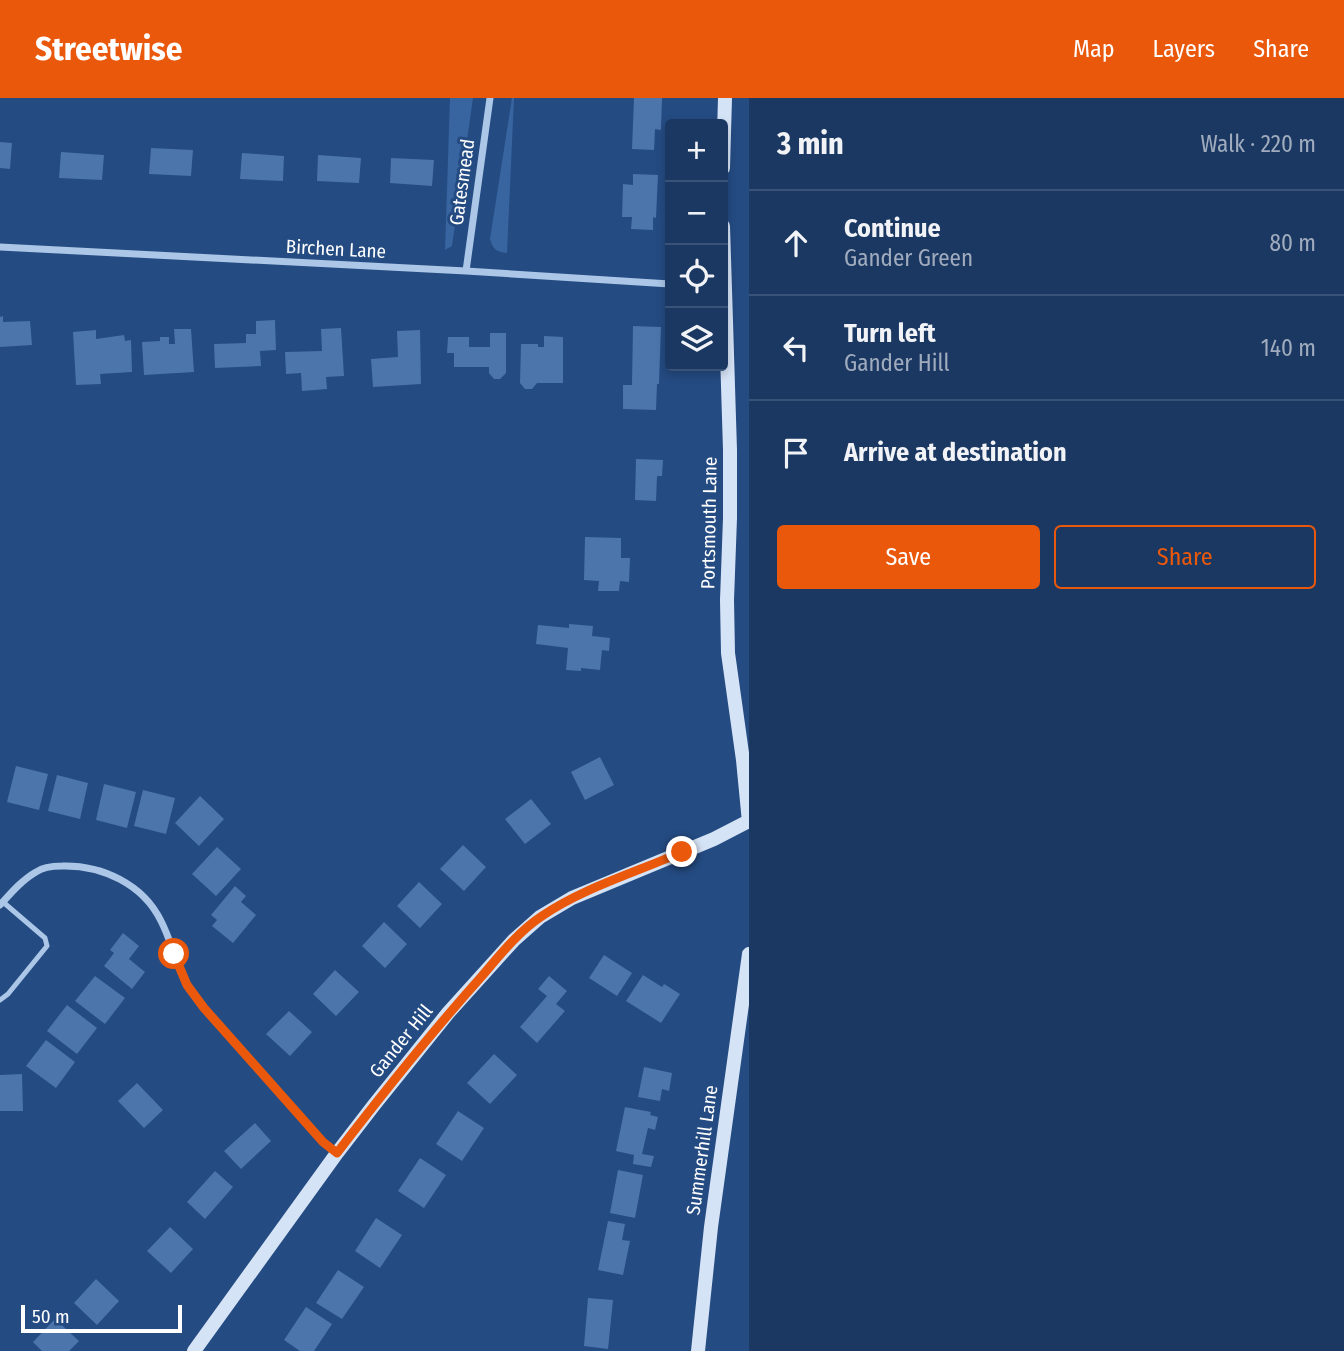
<!DOCTYPE html>
<meta charset="utf-8">
<style>
:root{--surface:#1b3862;--page:#28436b;--text:#f1f3f6;--muted:#a0acbe;--line:#395277;--accent:#ea580c}
body{margin:0;font-family:"Fira Sans Condensed",sans-serif;background:var(--page);color:var(--text)}
.controls{position:absolute;right:21px;top:21px;display:grid;overflow:hidden;border-radius:7px;box-shadow:0 4px 10px #0003}
.controls button{width:63px;height:63px;display:grid;place-items:center;padding:0;border:0;border-bottom:2px solid var(--line);background:var(--surface);color:var(--text);font:35px sans-serif}
.scale{position:absolute;left:21px;bottom:18px;width:161px;box-sizing:border-box;padding-left:7px;border:4px solid #fff;border-top:0;font-size:19px;line-height:24px;white-space:nowrap;color:#fff;-webkit-text-stroke:5px #244b82;paint-order:stroke}
.stop{position:absolute;width:21px;height:21px;margin:-16px;border:5px solid #ea580c;border-radius:50%;background:#fff}
.stop.end{background:#ea580c;border-color:#fff;box-shadow:0 2px 7px #0008}
.list{margin:0;padding:0;list-style:none}
h2{display:flex;justify-content:space-between;align-items:center;height:91px;margin:0;padding:0 28px;font-size:30px}
h2 small{font-size:23px;font-weight:400;color:var(--muted)}
.list li{display:grid;grid-template-columns:46px 1fr auto;gap:21px;align-items:center;box-sizing:border-box;height:105px;padding:0 28px;border-top:2px solid var(--line)}
.list b{display:block;font-size:26px;white-space:nowrap}
.list p{margin:0;font-size:23px;white-space:nowrap;color:var(--muted)}
.list em{font-size:23px;font-style:normal;color:var(--muted)}
.actions{display:flex;gap:14px;padding:21px 28px}
.actions a{flex:1;padding:16px 0;border:2px solid var(--accent);border-radius:7px;text-align:center;font-size:24px;color:var(--accent)}
.actions .main{background:var(--accent);color:#fff}
.icon{flex:none;width:38px;height:38px;fill:none;stroke:currentColor;stroke-width:2;stroke-linecap:round;stroke-linejoin:round}
.map{position:relative;flex:none;width:749px;height:1253px;overflow:hidden}
header{display:flex;align-items:center;gap:42px;box-sizing:border-box;height:98px;padding:0 35px;background:var(--accent);color:#fff}
header strong{font-size:33px}
nav{display:flex;gap:38px;margin-inline-start:auto;font-size:24px}
main{display:flex}
aside{flex:1;background:var(--surface)}
.map>svg:first-child{display:block}
.green{fill:#3865a0}
.building{fill:#4c75ab}
.lines{fill:none;stroke-linecap:round;stroke-linejoin:round}
.lane{stroke:#abc6e7;stroke-width:5}
.street{stroke:#abc6e7;stroke-width:7}
.secondary{stroke:#d5e3f6;stroke-width:14}
.route{stroke:#ea580c;stroke-width:9}
.labels{text-anchor:middle;dominant-baseline:central;stroke-width:6;stroke-linejoin:round;paint-order:stroke}
.street-label{font-size:19px;fill:#fff;stroke:#244b82}
</style>
<header>
<strong>Streetwise</strong>
<nav><a>Map</a><a>Layers</a><a>Share</a></nav>
</header>
<main>
<div class="map">
<svg width="749" height="1253" viewBox="0 0 749 1253">
<rect width="100%" height="100%" fill="#244b82"/>
<path class="green" d="M 450,0 L 473,0 L 452,148 L 445,152 Z
M 512,0 L 514,0 L 507,155 C 496,154 493,151 490,141 Z"/>
<path class="building" d="M 634,0 L 662,0 L 661,32 L 655,31 L 654,52 L 632,51 Z
M 0,44 L 12,45 L 10,71 L 0,70 Z
M 151,50 L 193,52 L 191,78 L 149,76 Z
M 61,54 L 104,57 L 102,82 L 59,80 Z
M 242,55 L 284,58 L 283,83 L 240,81 Z
M 318,57 L 361,60 L 359,85 L 317,83 Z
M 391,60 L 434,62 L 432,88 L 390,85 Z
M 633,76 L 658,77 L 656,120 L 653,119 L 653,132 L 631,131 L 632,119 L 622,119 L 623,86 L 633,87 Z
M 3,218 L 3,224 L 30,223 L 32,247 L 0,249 L 0,219 Z
M 275,222 L 276,252 L 260,253 L 261,268 L 215,270 L 214,246 L 246,245 L 246,236 L 256,236 L 256,223 Z
M 633,228 L 661,229 L 659,286 L 657,286 L 656,312 L 623,311 L 623,287 L 632,287 Z
M 341,230 L 344,278 L 326,279 L 327,291 L 302,293 L 301,275 L 286,276 L 285,254 L 322,253 L 321,231 Z
M 174,231 L 191,231 L 194,274 L 144,277 L 142,244 L 160,243 L 160,239 L 169,239 L 169,246 L 175,246 Z
M 96,232 L 96,241 L 124,237 L 125,243 L 131,242 L 132,274 L 100,276 L 101,286 L 76,287 L 73,234 Z
M 420,232 L 421,286 L 373,289 L 371,261 L 398,259 L 397,233 Z
M 490,235 L 506,235 L 506,275 L 500,281 L 494,281 L 489,275 L 489,269 L 454,269 L 454,255 L 447,255 L 448,239 L 469,239 L 469,249 L 490,249 Z
M 544,238 L 563,239 L 563,285 L 537,285 L 532,291 L 525,291 L 520,285 L 521,246 L 538,246 L 538,249 L 544,249 Z
M 636,361 L 663,362 L 662,378 L 657,378 L 656,403 L 635,402 Z
M 585,439 L 621,440 L 621,460 L 630,460 L 629,484 L 620,483 L 619,493 L 598,493 L 599,483 L 584,482 Z
M 569,526 L 593,528 L 592,538 L 610,540 L 609,553 L 602,552 L 600,572 L 581,570 L 581,573 L 566,572 L 568,550 L 536,546 L 538,527 L 569,530 Z
M 600,659 L 614,687 L 585,702 L 571,674 Z
M 16,668 L 48,676 L 39,712 L 7,704 Z
M 57,677 L 88,685 L 80,721 L 48,713 Z
M 104,686 L 136,694 L 127,730 L 96,722 Z
M 143,692 L 175,700 L 166,736 L 134,728 Z
M 200,698 L 224,721 L 199,748 L 175,725 Z
M 531,701 L 551,726 L 525,746 L 505,721 Z
M 463,747 L 486,769 L 464,793 L 440,771 Z
M 217,749 L 241,771 L 216,798 L 192,776 Z
M 419,784 L 442,806 L 420,830 L 397,808 Z
M 235,788 L 246,798 L 241,804 L 256,817 L 233,845 L 212,828 L 217,822 L 211,817 Z
M 384,824 L 407,846 L 385,870 L 362,848 Z
M 123,835 L 139,848 L 129,861 L 145,874 L 132,891 L 104,868 L 114,855 L 110,852 Z
M 604,857 L 632,875 L 617,898 L 589,880 Z
M 335,872 L 359,894 L 336,918 L 313,896 Z
M 643,877 L 662,889 L 664,886 L 680,896 L 661,925 L 626,903 Z
M 95,878 L 125,900 L 105,926 L 75,903 Z
M 549,878 L 567,893 L 556,906 L 565,913 L 537,945 L 520,929 L 547,898 L 538,891 Z
M 67,907 L 97,930 L 77,956 L 47,933 Z
M 289,913 L 312,934 L 290,958 L 266,936 Z
M 46,942 L 75,964 L 56,990 L 26,968 Z
M 494,956 L 517,977 L 490,1006 L 467,985 Z
M 644,969 L 672,975 L 669,993 L 662,991 L 660,1003 L 638,999 Z
M 22,976 L 23,1013 L 0,1013 L 0,977 Z
M 137,985 L 163,1012 L 144,1030 L 118,1003 Z
M 625,1009 L 651,1014 L 650,1017 L 658,1019 L 655,1032 L 648,1030 L 642,1056 L 654,1058 L 651,1069 L 633,1066 L 634,1057 L 616,1053 Z
M 458,1013 L 484,1030 L 462,1063 L 436,1046 Z
M 255,1025 L 271,1043 L 241,1071 L 224,1053 Z
M 420,1060 L 446,1077 L 424,1110 L 398,1093 Z
M 618,1072 L 643,1077 L 635,1120 L 610,1115 Z
M 215,1073 L 233,1089 L 205,1121 L 187,1104 Z
M 376,1120 L 402,1137 L 380,1170 L 355,1153 Z
M 608,1123 L 625,1126 L 622,1142 L 630,1143 L 623,1177 L 598,1172 Z
M 170,1129 L 193,1151 L 171,1175 L 147,1153 Z
M 338,1172 L 364,1189 L 342,1221 L 316,1205 Z
M 96,1181 L 119,1203 L 97,1227 L 74,1205 Z
M 588,1200 L 613,1202 L 608,1251 L 584,1248 Z
M 306,1209 L 332,1226 L 314,1253 L 300,1253 L 284,1242 Z
M 55,1221 L 79,1243 L 69,1253 L 42,1253 L 33,1244 Z"/>
<g class="lines">
<path class="lane" d="M 0,902 L 8,896 L 47,848 L 45,840 L 3,804"/>
<path class="street" d="M 0,149 L 466,173 L 670,186
M 466,173 L 490,0
M 0,807 C 11,795 22,782 36,774 C 43,769 53,768 62,768 C 102,767 143,786 161,823 C 172,844 176,868 188,888 C 192,896 198,903 204,910 L 323,1044 L 337,1055"/>
<path class="secondary" d="M 723,70 L 725,0
M 723,128 L 730,352 L 730,420 L 727,502 L 728,555 L 743,662 L 749,724
M 194,1253 L 337,1055 L 374,1007 L 448,915 L 514,842 L 540,819 L 572,800 L 714,741 L 749,723
M 698,1253 L 711,1129 L 749,856"/>
</g>
<g class="lines">
<path class="route" d="M 174,856 L 187,887 L 204,910 L 323,1044 L 337,1055 C 383,995 431,935 482,878 C 500,857 519,833 542,818 C 583,790 637,774 682,754"/>
</g>
<g class="labels">
<g class="street-label">
<text transform="translate(462 84) rotate(-82)">Gatesmead</text>
<text transform="translate(336 151) rotate(3)">Birchen Lane</text>
<text transform="translate(709 425) rotate(-89)">Portsmouth Lane</text>
<text transform="translate(401 943) rotate(-51)">Gander Hill</text>
<text transform="translate(702 1052) rotate(-82)">Summerhill Lane</text>
</g>
</g>
</svg>
<div class="controls">
<button>+</button>
<button>−</button>
<button><svg class="icon" aria-label="locate" viewBox="0 0 24 24"><circle cx="12" cy="12" r="6"/><path d="M12 2v4M12 18v4M2 12h4M18 12h4"/></svg></button>
<button><svg class="icon" aria-label="layers" viewBox="0 0 24 24"><path d="M12 4l9 5-9 5-9-5zM3 14l9 5 9-5"/></svg></button>
</div>
<div class="scale">50 m</div>
<div class="stop" style="left:174px;top:856px"></div>
<div class="stop end" style="left:682px;top:754px"></div>
</div>
<aside>
<h2>3 min<small>Walk · 220 m</small></h2>
<ul class="list">
<li><svg class="icon" aria-label="ahead" viewBox="0 0 24 24"><path d="M12 20V5M6 11l6-6 6 6"/></svg><div><b>Continue</b><p>Gander Green</p></div><em>80 m</em></li>
<li><svg class="icon" aria-label="left" viewBox="0 0 24 24"><path d="M17 20v-9H6M10 6l-5 5 5 5"/></svg><div><b>Turn left</b><p>Gander Hill</p></div><em>140 m</em></li>
<li><svg class="icon" aria-label="arrive" viewBox="0 0 24 24"><path d="M6 21V4h12l-3 4 3 4H6"/></svg><div><b>Arrive at destination</b></div></li>
</ul>
<div class="actions"><a class="main">Save</a><a>Share</a></div>
</aside>
</main>
